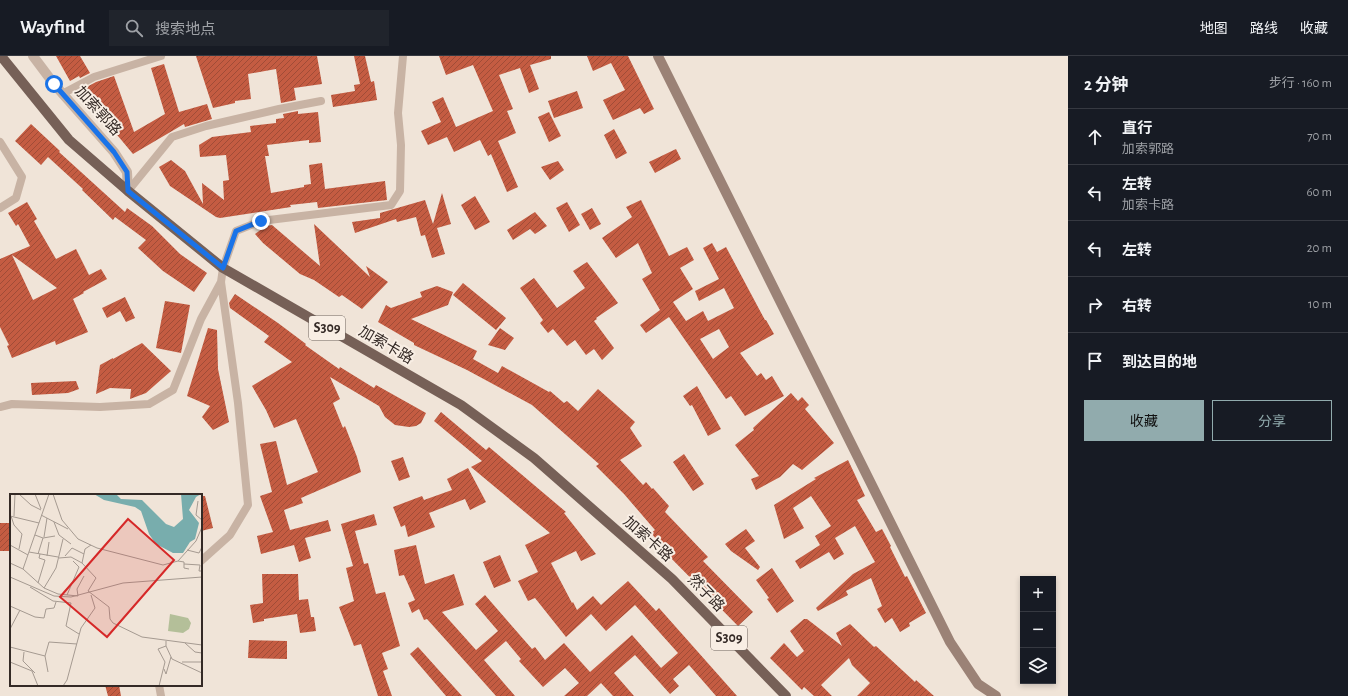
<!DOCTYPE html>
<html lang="zh">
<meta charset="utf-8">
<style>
:root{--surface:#171b24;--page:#20242c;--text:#f1f3f6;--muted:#9ea1a6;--line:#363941;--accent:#91abad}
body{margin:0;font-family:"Alegreya Sans","Noto Sans SC",sans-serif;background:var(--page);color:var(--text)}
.controls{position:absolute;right:12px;bottom:12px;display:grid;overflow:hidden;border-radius:0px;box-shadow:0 2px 6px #0003}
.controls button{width:36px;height:36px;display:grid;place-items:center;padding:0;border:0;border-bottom:1px solid var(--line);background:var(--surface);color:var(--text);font:20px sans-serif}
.stop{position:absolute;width:12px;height:12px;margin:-9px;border:3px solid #1a73e8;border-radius:50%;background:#fff}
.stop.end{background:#1a73e8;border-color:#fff;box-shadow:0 1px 4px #0008}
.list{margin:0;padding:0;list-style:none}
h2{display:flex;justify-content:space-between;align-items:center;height:52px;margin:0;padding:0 16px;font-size:17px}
h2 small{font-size:13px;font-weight:400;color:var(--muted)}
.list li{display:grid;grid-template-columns:26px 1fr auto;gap:12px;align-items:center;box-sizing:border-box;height:56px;padding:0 16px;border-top:1px solid var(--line)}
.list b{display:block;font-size:15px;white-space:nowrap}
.list p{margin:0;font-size:13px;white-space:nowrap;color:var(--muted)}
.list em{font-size:13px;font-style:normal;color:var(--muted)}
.actions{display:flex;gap:8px;padding:12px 16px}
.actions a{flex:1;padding:9px 0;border:1px solid var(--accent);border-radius:0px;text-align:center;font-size:14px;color:var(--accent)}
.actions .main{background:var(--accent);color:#111}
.icon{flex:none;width:22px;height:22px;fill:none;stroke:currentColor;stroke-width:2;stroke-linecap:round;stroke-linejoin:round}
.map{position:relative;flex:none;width:1068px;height:640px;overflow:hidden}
header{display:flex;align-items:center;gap:24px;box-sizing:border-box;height:56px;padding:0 20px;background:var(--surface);border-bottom:1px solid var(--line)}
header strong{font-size:19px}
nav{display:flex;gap:22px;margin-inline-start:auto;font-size:14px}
.search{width:280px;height:36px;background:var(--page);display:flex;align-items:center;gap:10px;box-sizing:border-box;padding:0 14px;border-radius:0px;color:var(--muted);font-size:15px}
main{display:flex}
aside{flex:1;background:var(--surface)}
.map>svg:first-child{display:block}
.building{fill:url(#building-hatch);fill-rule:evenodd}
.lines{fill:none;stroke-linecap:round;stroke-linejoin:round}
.lane{stroke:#c8b3a4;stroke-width:8}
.street{stroke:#c8b3a4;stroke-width:10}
.secondary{stroke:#9b8276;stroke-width:10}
.primary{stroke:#766057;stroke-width:10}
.route{stroke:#1a73e8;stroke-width:5}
.labels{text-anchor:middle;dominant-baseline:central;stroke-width:4;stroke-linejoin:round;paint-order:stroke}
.shield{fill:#f8eee4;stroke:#6f655f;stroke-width:1}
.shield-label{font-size:14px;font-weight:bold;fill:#342a26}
.street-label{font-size:15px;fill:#342a26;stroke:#f8eee4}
.inset-road{fill:none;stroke:#a59a91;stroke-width:1}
.view{fill:#d62828;fill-opacity:0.15;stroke:#d62828;stroke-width:2}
.inset-edge{fill:none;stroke:#342a26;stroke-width:2}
</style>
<header>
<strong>Wayfind</strong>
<div class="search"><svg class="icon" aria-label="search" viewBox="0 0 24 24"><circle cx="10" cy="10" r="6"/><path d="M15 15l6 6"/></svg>搜索地点</div>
<nav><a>地图</a><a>路线</a><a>收藏</a></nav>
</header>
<main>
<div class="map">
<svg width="1068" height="640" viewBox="0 0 1068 640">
<defs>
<pattern id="building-hatch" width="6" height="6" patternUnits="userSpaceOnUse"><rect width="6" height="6" fill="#c45c42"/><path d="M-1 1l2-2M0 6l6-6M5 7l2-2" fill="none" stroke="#a04c37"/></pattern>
</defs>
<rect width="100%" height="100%" fill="#f0e4d8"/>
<path class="building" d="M 56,0 L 80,0 L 90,17 L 80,22 L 79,20 L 70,25 Z
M 196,0 L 317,0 L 322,28 L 294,32 L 296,44 L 281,47 L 276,13 L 248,18 L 251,43 L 235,45 L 235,47 L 213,52 Z
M 354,0 L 365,0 L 371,26 L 374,25 L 377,44 L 333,51 L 331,39 L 355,35 L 354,29 L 360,28 Z
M 439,0 L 551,0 L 551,3 L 530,9 L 539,33 L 529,37 L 520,12 L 499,19 L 513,53 L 507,55 L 516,77 L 498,85 L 518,131 L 507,136 L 491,98 L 488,100 L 480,84 L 454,96 L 447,81 L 428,89 L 421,75 L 441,66 L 432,46 L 443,41 L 456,71 L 493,55 L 473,9 L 446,19 Z
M 587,0 L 628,0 L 654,53 L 644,58 L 640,52 L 613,64 L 603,44 L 625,34 L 611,7 L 593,15 Z
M 164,8 L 179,56 L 207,48 L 212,63 L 185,71 L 184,68 L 133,98 L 98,56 L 85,32 L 96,26 L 114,20 L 134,76 L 165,58 L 151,12 Z
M 577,35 L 583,52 L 554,62 L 548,45 Z
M 298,55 L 298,58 L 318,56 L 321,86 L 309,87 L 309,84 L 267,89 L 269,100 L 265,100 L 271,137 L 304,131 L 304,129 L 311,128 L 309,109 L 322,107 L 325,133 L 385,125 L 387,144 L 318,152 L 317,146 L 290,149 L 291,151 L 220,162 L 216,161 L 170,130 L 159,111 L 171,104 L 185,115 L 203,148 L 202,127 L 224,144 L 223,125 L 229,124 L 226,99 L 200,101 L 199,89 L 212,81 L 251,76 L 250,70 L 276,67 L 276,63 L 284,62 L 283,58 Z
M 549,56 L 561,80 L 549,86 L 538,61 Z
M 31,68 L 60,95 L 59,96 L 125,156 L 127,152 L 152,170 L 180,198 L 207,217 L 194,236 L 163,215 L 138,192 L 146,184 L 115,161 L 113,164 L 82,134 L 83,133 L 48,101 L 41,109 L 15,85 Z
M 614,73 L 627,97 L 616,103 L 604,79 Z
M 676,93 L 681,103 L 655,117 L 649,106 Z
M 558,105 L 564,114 L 550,124 L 541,111 Z
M 442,137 L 451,168 L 437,172 L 445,198 L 432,202 L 425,179 L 421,180 L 416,161 L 397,166 L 396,163 L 355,177 L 352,166 L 380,162 L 380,157 L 425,144 L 433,168 Z
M 475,140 L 490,166 L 475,174 L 461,149 Z
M 641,144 L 669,200 L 687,191 L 694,204 L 680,212 L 693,233 L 673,246 L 686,265 L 703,255 L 708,265 L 734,252 L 724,232 L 699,245 L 695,235 L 719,223 L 703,192 L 712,187 L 717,196 L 726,191 L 765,264 L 766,264 L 774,278 L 740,297 L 757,320 L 761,317 L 766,324 L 772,320 L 784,340 L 745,360 L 731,340 L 726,343 L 669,261 L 646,277 L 640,269 L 660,254 L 642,223 L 652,217 L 638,187 L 616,202 L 602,182 L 632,161 L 626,151 ZM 719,273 L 729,291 L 713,303 L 700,283 Z
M 27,146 L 37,163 L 34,165 L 56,203 L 76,193 L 89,219 L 101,213 L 107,223 L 83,236 L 84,237 L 73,243 L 88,276 L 56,289 L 55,285 L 12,302 L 7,290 L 9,289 L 0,271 L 0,203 L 30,190 L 18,168 L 16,170 L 8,157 ZM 12,199 L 57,232 L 33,244 Z
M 567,146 L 580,169 L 569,176 L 556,152 Z
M 592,152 L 601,168 L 590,174 L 581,158 Z
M 535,156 L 547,170 L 535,178 L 530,173 L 513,184 L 507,174 Z
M 314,168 L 370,221 L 366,210 L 388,226 L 362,253 L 342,239 L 339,241 L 314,224 L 300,218 L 263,187 L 255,178 L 266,170 L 272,169 L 320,210 Z
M 587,206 L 618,247 L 596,262 L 597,263 L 594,265 L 614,292 L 602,304 L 594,293 L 586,299 L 575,284 L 567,290 L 553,273 L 548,277 L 540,267 L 543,264 L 520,232 L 534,222 L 557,252 L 585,232 L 573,215 Z
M 463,227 L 506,262 L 496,274 L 453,239 Z
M 437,230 L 453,236 L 448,249 L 411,263 L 477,295 L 473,303 L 498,317 L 502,310 L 549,336 L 550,335 L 564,347 L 567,345 L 578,355 L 598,333 L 635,366 L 630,372 L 642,390 L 620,404 L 643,429 L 646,426 L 652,433 L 653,432 L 669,450 L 665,456 L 708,501 L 703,505 L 753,556 L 738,570 L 664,495 L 665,493 L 651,477 L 655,474 L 624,438 L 596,410 L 599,408 L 532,349 L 467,314 L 414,289 L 414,287 L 378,266 L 386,249 L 391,252 L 422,241 L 420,236 Z
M 235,238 L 278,267 L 306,288 L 305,289 L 339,313 L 340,311 L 374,332 L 376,329 L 426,357 L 421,367 L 416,370 L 409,371 L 395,369 L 385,361 L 379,350 L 330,321 L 340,343 L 333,347 L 343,372 L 345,370 L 357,401 L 361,416 L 301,442 L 303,447 L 284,454 L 290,474 L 328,464 L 331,475 L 305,482 L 311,502 L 299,506 L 294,489 L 261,498 L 257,480 L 273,476 L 260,440 L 272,436 L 260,388 L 276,385 L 287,429 L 318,416 L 296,363 L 274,372 L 266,354 L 252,330 L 292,306 L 264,286 L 269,280 L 230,252 L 229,247 Z
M 125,241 L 135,262 L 126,266 L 120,255 L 107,262 L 102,252 Z
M 165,245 L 190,249 L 181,297 L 156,292 Z
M 208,272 L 217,274 L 218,313 L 229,366 L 213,374 L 202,361 L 210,350 L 187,340 Z
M 500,272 L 514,282 L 505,294 L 488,289 Z
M 142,287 L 171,315 L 146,337 L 130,343 L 131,333 L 110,332 L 96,338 L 100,309 L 113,302 L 113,303 Z
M 76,325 L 79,333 L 68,337 L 32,339 L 31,327 Z
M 697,330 L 721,373 L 708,380 L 692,349 L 690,350 L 683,340 Z
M 791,337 L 798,345 L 802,341 L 809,349 L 805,353 L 834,387 L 802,414 L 793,408 L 780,421 L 756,434 L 751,423 L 759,420 L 735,389 L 754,374 L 753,372 Z
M 441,356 L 486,394 L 489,391 L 566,456 L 564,457 L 596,498 L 581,505 L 576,495 L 551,507 L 572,547 L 573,546 L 577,554 L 593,540 L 601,549 L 628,525 L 656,555 L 659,552 L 737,640 L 716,640 L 689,609 L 673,623 L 679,630 L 670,638 L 635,599 L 614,617 L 634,640 L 613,640 L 601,627 L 587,640 L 564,640 L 579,627 L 565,612 L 543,631 L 519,605 L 521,603 L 506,585 L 484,604 L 515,640 L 496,640 L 427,563 L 424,564 L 419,553 L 412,557 L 408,547 L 415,544 L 404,519 L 399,520 L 394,494 L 416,489 L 425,528 L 454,518 L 464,549 L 442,556 L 476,594 L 498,575 L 475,548 L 485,539 L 532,593 L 535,591 L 545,604 L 564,587 L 590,616 L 632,579 L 661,612 L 678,597 L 635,549 L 606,575 L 591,558 L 566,581 L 535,542 L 528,545 L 518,525 L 538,516 L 525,489 L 550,477 L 471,411 L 482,405 L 434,365 Z
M 684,398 L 704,428 L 693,435 L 673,406 Z
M 403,401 L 410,421 L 399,425 L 391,405 Z
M 848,404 L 865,440 L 857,444 L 876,476 L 882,473 L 891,490 L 890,491 L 905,521 L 907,520 L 926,557 L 909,567 L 910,570 L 900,576 L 892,562 L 885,567 L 877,553 L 882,550 L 871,522 L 846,535 L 848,539 L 818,555 L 816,552 L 853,518 L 875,506 L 855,470 L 835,482 L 844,498 L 834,504 L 829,496 L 800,513 L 795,505 L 820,489 L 815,480 L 831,470 L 811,440 L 793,452 L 804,472 L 784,483 L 774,449 L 816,423 L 814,422 Z
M 468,412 L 486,446 L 470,454 L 465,443 L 429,457 L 435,471 L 408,481 L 405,469 L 401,471 L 393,451 L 422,440 L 424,444 L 452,434 L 447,423 Z
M 201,440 L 205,440 L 213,472 L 201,475 Z
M 374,458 L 377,469 L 355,475 L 364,508 L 368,507 L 376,538 L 385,536 L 400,590 L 382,597 L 388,613 L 383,615 L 392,640 L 378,640 L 361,588 L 354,590 L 339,551 L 354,545 L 346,512 L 353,510 L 341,468 Z
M 0,467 L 11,467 L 11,495 L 0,495 Z
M 746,473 L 755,485 L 745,492 L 760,511 L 758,514 L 731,495 L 725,488 Z
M 500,499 L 511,525 L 494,532 L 483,506 Z
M 772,512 L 794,545 L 777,557 L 767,543 L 769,542 L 756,524 Z
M 262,518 L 298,518 L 299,544 L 308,543 L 311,561 L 314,561 L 316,575 L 300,577 L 297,558 L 264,563 L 264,565 L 253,567 L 250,549 L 263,547 Z
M 804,563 L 807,563 L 842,590 L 836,577 L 850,568 L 874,591 L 876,590 L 915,626 L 916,624 L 934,640 L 857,640 L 870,627 L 852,609 L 849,602 L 821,629 L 832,640 L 814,640 L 804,631 L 802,634 L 770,602 L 784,587 L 797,601 L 804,595 L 790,575 Z
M 249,584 L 287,585 L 287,603 L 248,602 Z
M 418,591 L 462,640 L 446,640 L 410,598 Z
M 105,629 L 119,629 L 121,640 L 108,640 Z"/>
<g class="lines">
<path class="lane" d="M 62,38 L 94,21 L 161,0
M 0,86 L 22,121 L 16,142 L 0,152
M 128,135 L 172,81 L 206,70 L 279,53 L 321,45
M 0,351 L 12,348 L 100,351 L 149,348 L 173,334 L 201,263 L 221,226
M 201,505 L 230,479 L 248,449 L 238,347 L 221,226 L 223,212 L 236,175 L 261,165 L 391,149 L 400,135 L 401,89 L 398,57 L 403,0
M 159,629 L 161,640"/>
<path class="street" d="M 33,0 L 54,28 L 114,96 L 127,116 L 128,135"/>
<path class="secondary" d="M 658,0 L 950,586 L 978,628 L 996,640"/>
<path class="primary" d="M 1,0 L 69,84 L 128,135 L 223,212 L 461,349 L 534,402 L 672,523 L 786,640"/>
</g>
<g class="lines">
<path class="route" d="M 54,28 L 114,96 L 127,116 L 128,135 L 223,212 L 236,175 L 261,165"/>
</g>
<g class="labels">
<g class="shield">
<rect x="309" y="260" width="36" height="24" rx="3"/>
<rect x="711" y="570" width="36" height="24" rx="3"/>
</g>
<g class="shield-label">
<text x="327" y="272">S309</text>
<text x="729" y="582">S309</text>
</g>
<g class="street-label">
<text transform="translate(98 55) rotate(48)">加索郭路</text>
<text transform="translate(386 289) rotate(30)">加索卡路</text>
<text transform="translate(648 483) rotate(41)">加索卡路</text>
<text transform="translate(706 537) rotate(46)">然子路</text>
</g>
</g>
<g transform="translate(10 438)">
<rect width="192" height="192" fill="#f0e4d8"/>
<path d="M 160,120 L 178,124 L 181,129 L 179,135 L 173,139 L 158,137 Z" fill="#b4bf99"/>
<path d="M 84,0 L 106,0 L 111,5 L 132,6 L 156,30 L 164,33 L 173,25 L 171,0 L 191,0 L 186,3 L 179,16 L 189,29 L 185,45 L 180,48 L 173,59 L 163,59 L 146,50 L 139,40 L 131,17 L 125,13 L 94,6 Z" fill="#78adad"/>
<path class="inset-road" d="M 9,0 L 21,11 L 31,16M 25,0 L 31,15M 43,0 L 52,26 L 68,45 L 87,54 L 153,71 L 168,67 L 186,47 L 192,33M 188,7 L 186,21 L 192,26M 31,21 L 58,35M 0,22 L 29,29M 1,22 L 4,31 L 12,40 L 9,55M 4,22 L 5,0M 44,28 L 49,41 L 61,50M 25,41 L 33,44 L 45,42M 34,43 L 37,24M 0,51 L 18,61M 81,51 L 75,55 L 72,69 L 86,84 L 78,97 L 99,113 L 100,125 L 103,129 L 132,143 L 192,151M 177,56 L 189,59 L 192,53M 19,58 L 48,63M 28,60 L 33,44M 37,62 L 39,48M 55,62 L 62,54 L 74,60M 49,64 L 61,63 L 72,69M 168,67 L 174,68 L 174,74 L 179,75M 0,69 L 13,75 L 34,94 L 48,100 L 68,102 L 67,95 L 74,82M 174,70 L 190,71 L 189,77 L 192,77M 13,75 L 39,0M 0,83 L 44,102 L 61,103 L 113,89 L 192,83M 28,89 L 35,66 L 29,64 L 30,60M 20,93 L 43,107 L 61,109 L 56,132 L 69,140M 34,94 L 46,74 L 53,45M 57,101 L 69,73 L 63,67M 0,112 L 25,123 L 34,124 L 36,115 L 44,114 L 46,108M 0,135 L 10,116M 175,149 L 185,158 L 192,159M 156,152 L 162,165 L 192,179M 0,153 L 35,162M 14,158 L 13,167 L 25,179M 0,168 L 22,177 L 28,192M 172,168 L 192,168M 154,175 L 156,180 L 161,163M 38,178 L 35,162 L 39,148 L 67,150M 53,192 L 57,186 L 71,134 L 85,114 L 81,101M 149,192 L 155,168 L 148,155 L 156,152 L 156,147"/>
<path class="view" d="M 118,25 L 164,66 L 97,143 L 50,103 Z"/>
<rect width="192" height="192" class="inset-edge"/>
</g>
</svg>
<div class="controls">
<button>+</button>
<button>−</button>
<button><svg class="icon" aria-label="layers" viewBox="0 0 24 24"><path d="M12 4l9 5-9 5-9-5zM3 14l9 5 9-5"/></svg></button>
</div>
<div class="stop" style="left:54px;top:28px"></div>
<div class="stop end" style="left:261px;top:165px"></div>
</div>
<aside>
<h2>2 分钟<small>步行 · 160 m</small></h2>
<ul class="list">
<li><svg class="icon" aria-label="ahead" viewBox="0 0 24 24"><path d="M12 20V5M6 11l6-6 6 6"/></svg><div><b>直行</b><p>加索郭路</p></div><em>70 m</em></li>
<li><svg class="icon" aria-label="left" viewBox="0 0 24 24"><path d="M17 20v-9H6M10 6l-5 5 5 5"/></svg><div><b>左转</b><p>加索卡路</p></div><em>60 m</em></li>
<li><svg class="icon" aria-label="left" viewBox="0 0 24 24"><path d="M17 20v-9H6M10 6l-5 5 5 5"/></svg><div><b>左转</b></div><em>20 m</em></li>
<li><svg class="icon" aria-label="right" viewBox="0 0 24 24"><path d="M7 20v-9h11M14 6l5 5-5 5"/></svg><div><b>右转</b></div><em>10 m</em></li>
<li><svg class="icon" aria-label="arrive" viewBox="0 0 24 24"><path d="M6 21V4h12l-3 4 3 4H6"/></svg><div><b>到达目的地</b></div></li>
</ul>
<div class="actions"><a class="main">收藏</a><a>分享</a></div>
</aside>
</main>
